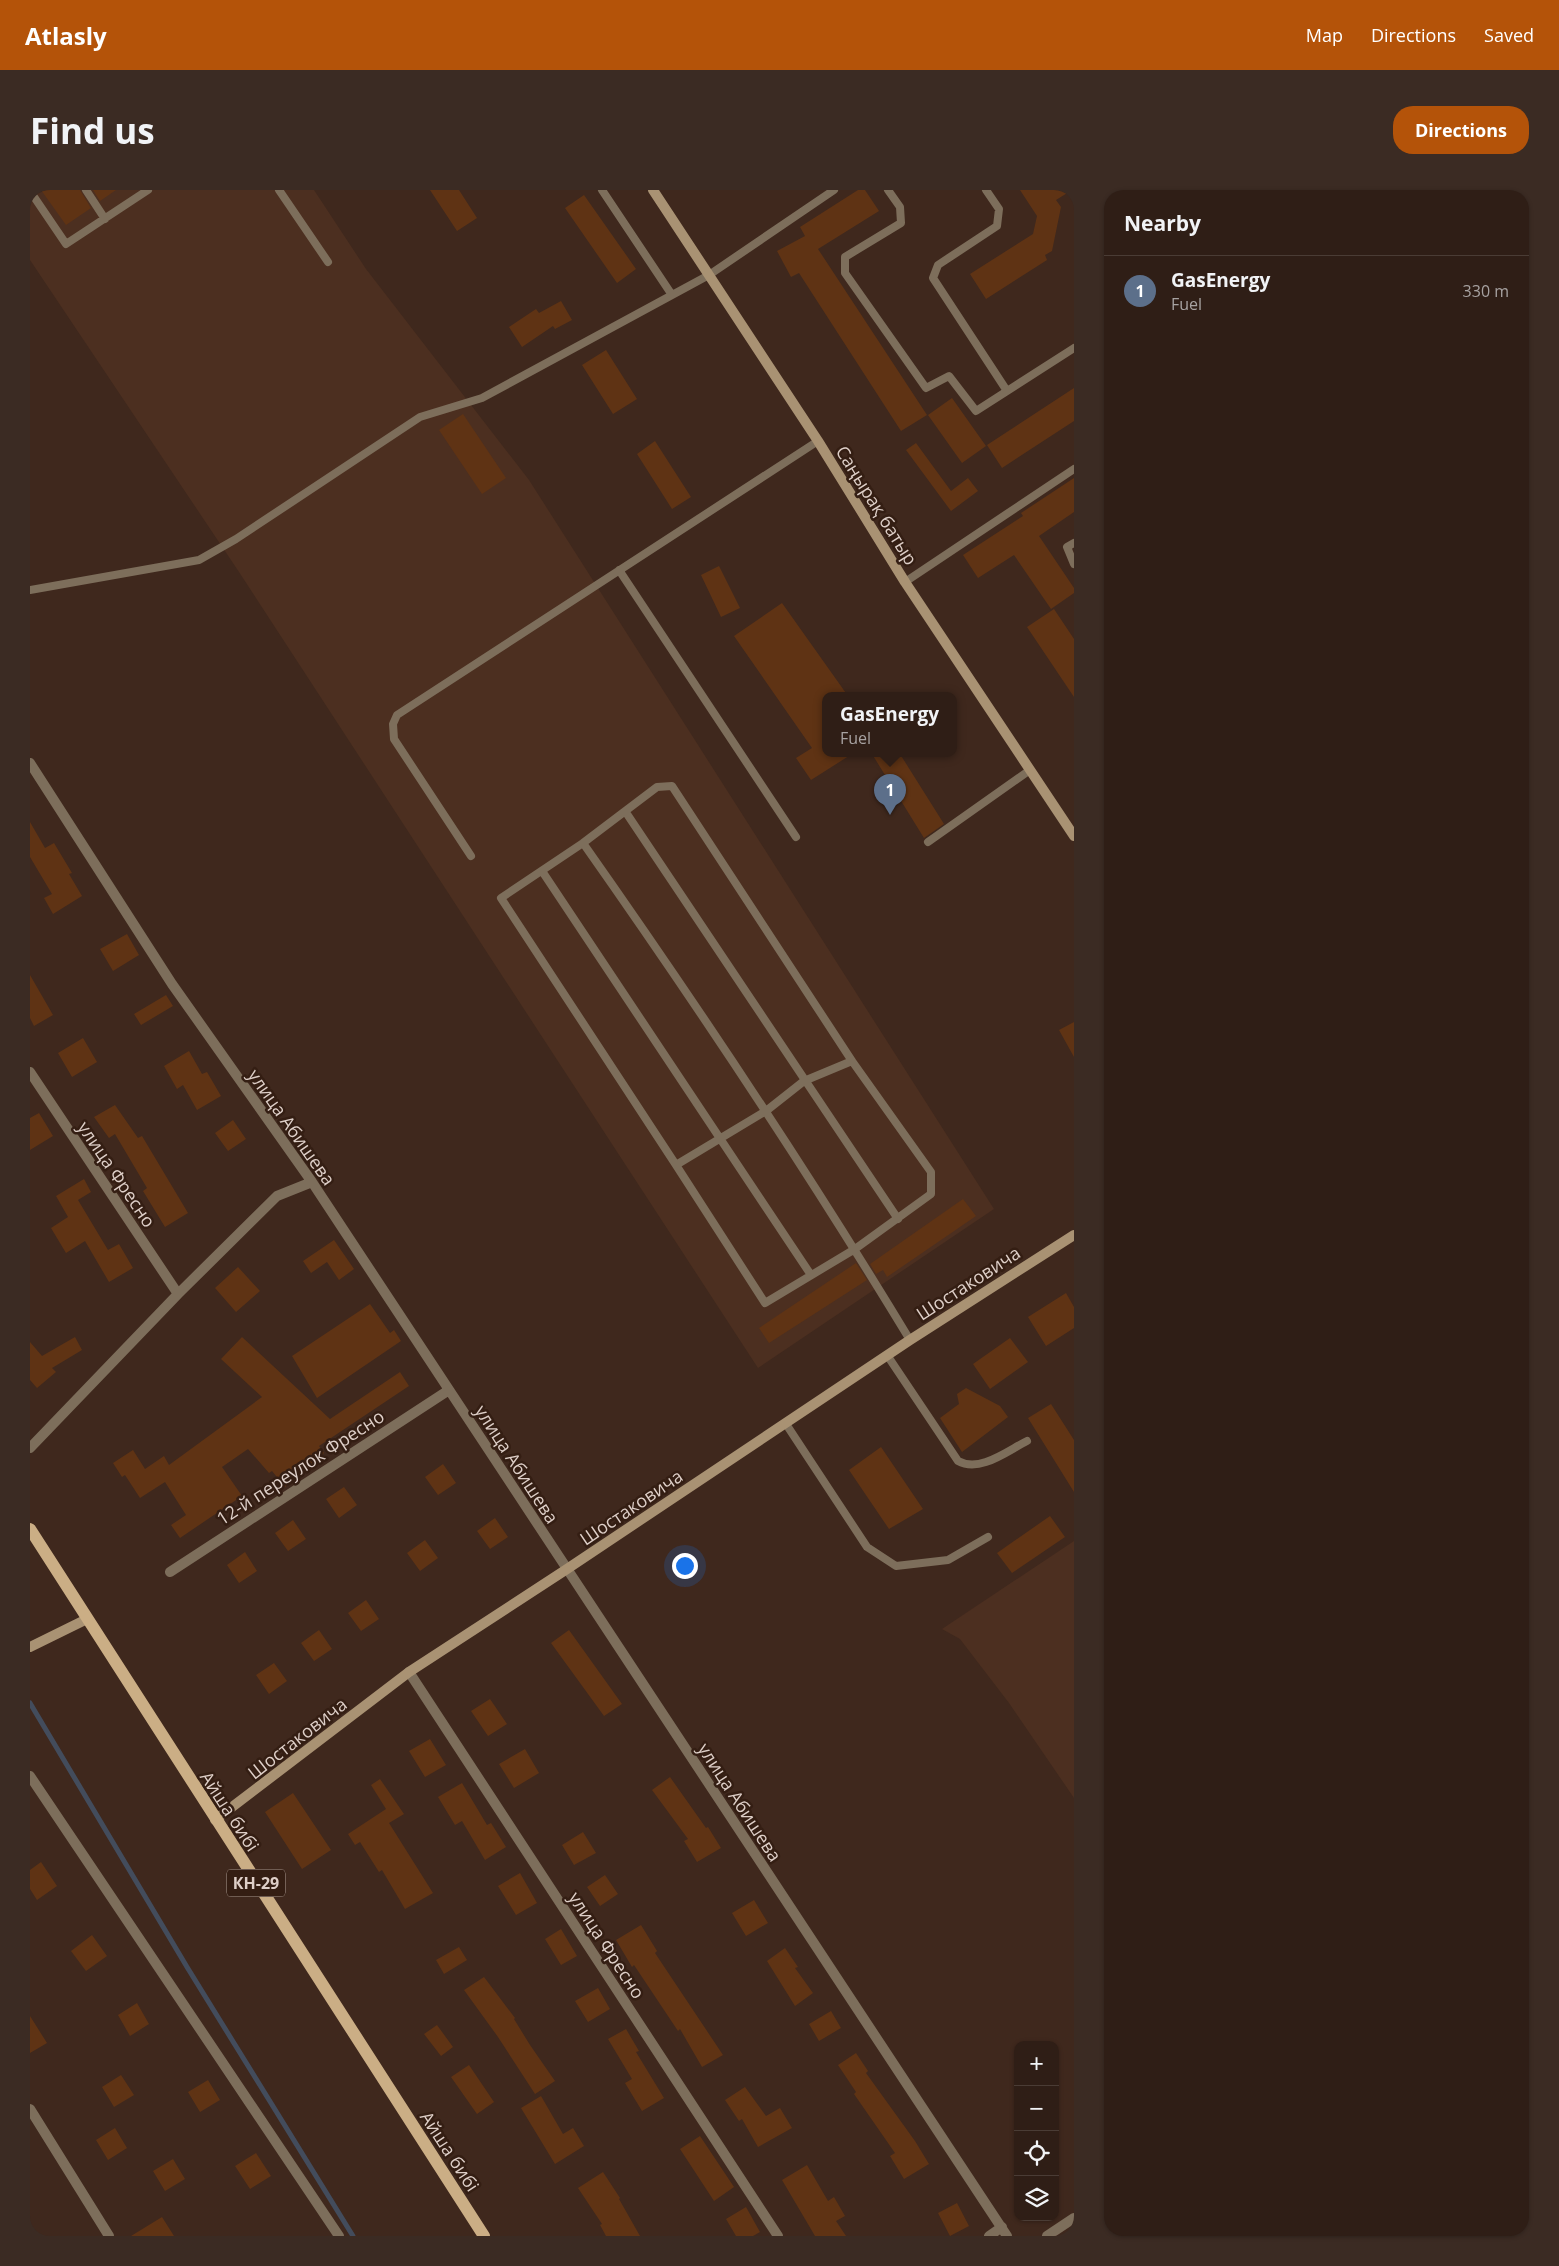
<!DOCTYPE html>
<meta charset="utf-8">
<style>
:root{--surface:#2f1e16;--page:#3b2b23;--text:#f1f3f6;--muted:#a7a2a1;--line:#4a3c35;--accent:#b45309}
body{margin:0;font-family:"Open Sans",sans-serif;background:var(--page);color:var(--text)}
.controls{position:absolute;right:15px;bottom:15px;display:grid;overflow:hidden;border-radius:10px;box-shadow:0 1px 4px #0004}
.controls button{width:45px;height:45px;display:grid;place-items:center;padding:0;border:0;border-bottom:1px solid var(--line);background:var(--surface);color:var(--text);font:25px sans-serif}
.you{position:absolute;left:654px;top:1375px;width:18px;height:18px;margin:-12px;border:4px solid #fff;border-radius:50%;background:#1a73e8;box-shadow:0 0 0 8px #1a73e833}
.badge{display:grid;place-items:center;width:32px;height:32px;border-radius:50%;background:var(--accent);color:#fff;font-size:16px;font-weight:700}
.pin{position:absolute;translate:-50% -41px;filter:drop-shadow(0 1px 2px #0008)}
.pin::after{content:'';position:absolute;top:26px;width:18px;height:15px;background:inherit;clip-path:polygon(0 0,100% 0,50% 100%)}
.popup{position:absolute;left:792px;top:502px;width:135px;height:65px;box-sizing:border-box;display:grid;place-content:center;border-radius:10px;background:var(--surface);filter:drop-shadow(0 1px 4px #0005);font-size:16px;white-space:nowrap;color:var(--muted)}
.popup b{font-size:19px;color:var(--text)}
.popup::after{content:'';position:absolute;left:50%;top:100%;margin-left:-10px;border:10px solid transparent;border-top-color:var(--surface)}
.list{margin:0;padding:0;list-style:none}
h2{display:flex;justify-content:space-between;align-items:center;height:65px;margin:0;padding:0 20px;font-size:21px}
h2 small{font-size:16px;font-weight:400;color:var(--muted)}
.list li{display:grid;grid-template-columns:32px 1fr auto;gap:15px;align-items:center;box-sizing:border-box;height:70px;padding:0 20px;border-top:1px solid var(--line)}
.list b{display:block;font-size:19px;white-space:nowrap}
.list p{margin:0;font-size:16px;white-space:nowrap;color:var(--muted)}
.list em{font-size:16px;font-style:normal;color:var(--muted)}
.icon{flex:none;width:28px;height:28px;fill:none;stroke:currentColor;stroke-width:2;stroke-linecap:round;stroke-linejoin:round}
.map{position:relative;flex:none;width:1044px;height:2046px;overflow:hidden;border-radius:20px}
header{display:flex;align-items:center;gap:30px;box-sizing:border-box;height:70px;padding:0 25px;background:var(--accent);color:#fff}
header strong{font-size:24px}
nav{display:flex;gap:28px;margin-inline-start:auto;font-size:18px}
.intro{display:flex;align-items:center;justify-content:space-between;box-sizing:border-box;height:120px;padding:0 30px}
h1{margin:0;font-size:35px}
.button{padding:12px 22px;border-radius:20px;background:var(--accent);color:#fff;font-size:18px;font-weight:700}
main{display:flex;gap:30px;padding:0 30px}
aside{flex:1;background:var(--surface);border-radius:20px;box-shadow:0 1px 4px #0004}
.map>svg:first-child{display:block}
.built{fill:#4c2f20}
.lines{fill:none;stroke-linecap:round;stroke-linejoin:round}
.stream{stroke:#434c5c;stroke-width:5}
.building{fill:#5f3314}
.lane{stroke:#7d6e5b;stroke-width:8}
.street{stroke:#7d6e5b;stroke-width:10}
.secondary{stroke:#a99273;stroke-width:10}
.primary{stroke:#cbae85;stroke-width:12}
.labels{text-anchor:middle;dominant-baseline:central;stroke-width:5;stroke-linejoin:round;paint-order:stroke}
.shield{fill:#341e13;stroke:#ab9a92;stroke-width:1}
.shield-label{font-size:16px;font-weight:bold;fill:#decfc8}
.street-label{font-size:18px;fill:#decfc8;stroke:#341e13}
</style>
<header>
<strong>Atlasly</strong>
<nav><a>Map</a><a>Directions</a><a>Saved</a></nav>
</header>
<div class="intro"><h1>Find us</h1><a class="button">Directions</a></div>
<main>
<div class="map">
<svg width="1044" height="2046" viewBox="0 0 1044 2046">
<rect width="100%" height="100%" fill="#3f281d"/>
<path class="built" d="M 0,0 L 284,0 L 336,79 L 499,290 L 964,1019 L 728,1178 L 209,382 L 0,70 Z
M 1044,1351 L 1044,1608 L 979,1513 L 930,1449 L 912,1439 Z"/>
<g class="lines">
<path class="stream" d="M 0,1513 L 157,1777 L 323,2046"/>
</g>
<path class="building" d="M 11,0 L 50,0 L 61,18 L 36,35 Z
M 63,0 L 86,0 L 70,11 Z
M 400,0 L 429,0 L 447,28 L 427,41 Z
M 828,0 L 835,0 L 849,21 L 788,59 L 897,225 L 871,241 L 769,83 L 761,87 L 747,61 L 775,46 L 770,37 Z
M 990,0 L 1042,0 L 1026,10 L 1031,17 L 1022,61 L 1015,65 L 1017,70 L 956,109 L 940,84 L 1003,44 L 1007,26 Z
M 554,5 L 606,79 L 587,93 L 535,18 Z
M 531,111 L 542,130 L 525,139 L 523,136 L 492,157 L 479,137 L 506,119 L 509,123 Z
M 576,160 L 607,209 L 583,224 L 552,175 Z
M 1044,198 L 1044,231 L 972,278 L 957,255 Z
M 922,208 L 956,256 L 932,273 L 898,225 Z
M 433,224 L 476,288 L 452,304 L 409,240 Z
M 625,251 L 661,307 L 642,319 L 607,264 Z
M 886,253 L 921,301 L 938,288 L 948,301 L 921,321 L 876,260 Z
M 1044,288 L 1044,322 L 1009,346 L 1044,398 L 1044,403 L 1021,419 L 984,365 L 948,388 L 933,365 L 993,326 L 991,323 Z
M 689,376 L 710,418 L 691,427 L 671,385 Z
M 752,413 L 818,506 L 796,506 L 796,564 L 822,564 L 781,590 L 766,568 L 782,558 L 704,446 Z
M 1024,419 L 1044,449 L 1044,507 L 997,437 Z
M 842,564 L 870,564 L 914,634 L 894,648 Z
M 0,632 L 15,658 L 24,653 L 42,683 L 39,684 L 52,706 L 23,724 L 14,708 L 22,704 L 0,667 Z
M 97,744 L 109,765 L 83,781 L 70,759 Z
M 0,785 L 23,825 L 4,836 L 0,828 Z
M 136,805 L 143,816 L 111,835 L 104,824 Z
M 1044,832 L 1044,867 L 1029,840 Z
M 53,848 L 67,872 L 42,887 L 28,863 Z
M 159,861 L 172,884 L 177,882 L 191,906 L 167,920 L 153,895 L 147,899 L 134,876 Z
M 85,915 L 108,948 L 112,946 L 158,1023 L 135,1037 L 113,1001 L 117,998 L 85,944 L 79,948 L 64,927 Z
M 9,923 L 23,946 L 0,960 L 0,928 Z
M 203,930 L 216,949 L 198,961 L 185,943 Z
M 54,989 L 61,1002 L 48,1010 L 78,1060 L 89,1054 L 103,1078 L 79,1092 L 55,1051 L 36,1063 L 21,1038 L 38,1027 L 26,1006 Z
M 933,1009 L 946,1026 L 857,1087 L 853,1080 L 846,1084 L 840,1074 Z
M 304,1050 L 324,1079 L 309,1090 L 297,1072 L 281,1083 L 273,1071 Z
M 826,1073 L 837,1090 L 739,1153 L 729,1138 Z
M 208,1077 L 230,1101 L 206,1122 L 185,1098 Z
M 1036,1103 L 1044,1117 L 1044,1138 L 1016,1156 L 998,1127 Z
M 340,1114 L 360,1143 L 364,1140 L 371,1151 L 287,1208 L 262,1166 Z
M 45,1147 L 52,1160 L 22,1178 L 26,1182 L 7,1198 L 0,1190 L 0,1152 L 12,1166 Z
M 212,1147 L 300,1229 L 370,1182 L 379,1196 L 289,1256 L 294,1263 L 255,1297 L 242,1281 L 239,1283 L 218,1259 L 192,1277 L 212,1306 L 150,1348 L 141,1335 L 156,1325 L 135,1292 L 110,1308 L 95,1285 L 92,1287 L 83,1273 L 103,1260 L 115,1279 L 134,1266 L 139,1275 L 232,1207 L 191,1169 Z
M 980,1148 L 998,1172 L 960,1199 L 943,1174 Z
M 936,1198 L 970,1216 L 978,1227 L 932,1262 L 910,1228 L 929,1214 L 927,1204 Z
M 1021,1214 L 1044,1250 L 1044,1302 L 998,1228 Z
M 851,1257 L 893,1319 L 859,1339 L 819,1280 Z
M 413,1274 L 426,1293 L 408,1305 L 395,1287 Z
M 314,1297 L 327,1315 L 309,1328 L 296,1309 Z
M 1020,1326 L 1035,1347 L 982,1383 L 967,1363 Z
M 465,1328 L 478,1347 L 460,1359 L 447,1341 Z
M 263,1330 L 276,1349 L 258,1361 L 245,1343 Z
M 395,1350 L 408,1368 L 390,1381 L 377,1363 Z
M 215,1362 L 227,1381 L 209,1393 L 197,1375 Z
M 336,1410 L 349,1429 L 331,1441 L 318,1423 Z
M 289,1440 L 302,1459 L 284,1471 L 271,1453 Z
M 539,1440 L 592,1514 L 574,1526 L 521,1453 Z
M 244,1473 L 257,1491 L 239,1504 L 226,1485 Z
M 460,1509 L 477,1534 L 458,1546 L 441,1521 Z
M 400,1549 L 416,1575 L 395,1587 L 379,1561 Z
M 495,1559 L 509,1583 L 484,1598 L 469,1574 Z
M 640,1587 L 676,1638 L 678,1637 L 691,1658 L 667,1672 L 654,1651 L 658,1649 L 622,1600 Z
M 350,1589 L 374,1624 L 359,1633 L 403,1703 L 375,1719 L 352,1680 L 349,1682 L 330,1652 L 325,1655 L 318,1644 L 356,1619 L 341,1595 Z
M 432,1593 L 457,1635 L 461,1633 L 476,1657 L 455,1670 L 432,1631 L 425,1635 L 408,1607 Z
M 263,1603 L 301,1660 L 272,1679 L 235,1622 Z
M 553,1642 L 566,1663 L 544,1675 L 532,1655 Z
M 11,1672 L 27,1696 L 7,1710 L 0,1699 L 0,1680 Z
M 490,1683 L 507,1713 L 486,1725 L 468,1696 Z
M 575,1685 L 588,1704 L 570,1716 L 557,1697 Z
M 724,1710 L 738,1733 L 716,1746 L 702,1723 Z
M 611,1735 L 627,1761 L 625,1763 L 693,1865 L 672,1877 L 650,1839 L 648,1841 L 604,1775 L 602,1777 L 586,1750 Z
M 531,1739 L 547,1766 L 531,1775 L 515,1749 Z
M 62,1745 L 77,1766 L 56,1781 L 41,1761 Z
M 429,1757 L 437,1770 L 414,1784 L 406,1770 Z
M 755,1758 L 768,1777 L 765,1778 L 783,1803 L 765,1816 L 737,1771 Z
M 454,1787 L 485,1828 L 484,1829 L 500,1855 L 525,1891 L 505,1904 L 468,1847 L 434,1800 Z
M 568,1798 L 580,1819 L 558,1832 L 545,1811 Z
M 107,1813 L 119,1834 L 100,1846 L 88,1825 Z
M 801,1821 L 811,1838 L 789,1851 L 779,1834 Z
M 0,1826 L 17,1853 L 0,1863 Z
M 407,1835 L 423,1857 L 411,1866 L 394,1844 Z
M 596,1839 L 609,1861 L 606,1862 L 634,1908 L 612,1921 L 595,1893 L 602,1889 L 578,1849 Z
M 826,1863 L 838,1881 L 836,1883 L 885,1951 L 899,1974 L 874,1989 L 860,1966 L 865,1963 L 824,1904 L 826,1902 L 808,1875 Z
M 439,1875 L 464,1912 L 447,1924 L 421,1887 Z
M 91,1885 L 104,1905 L 84,1917 L 72,1897 Z
M 178,1890 L 190,1910 L 170,1922 L 158,1902 Z
M 715,1897 L 736,1926 L 750,1918 L 762,1938 L 728,1957 L 712,1929 L 709,1931 L 695,1910 Z
M 511,1906 L 533,1944 L 543,1938 L 554,1956 L 525,1974 L 491,1918 Z
M 85,1938 L 97,1958 L 78,1970 L 66,1950 Z
M 670,1946 L 704,1997 L 684,2011 L 650,1959 Z
M 226,1963 L 241,1986 L 220,1999 L 205,1976 Z
M 143,1969 L 155,1989 L 135,2001 L 123,1981 Z
M 777,1975 L 798,2011 L 804,2007 L 815,2026 L 806,2031 L 816,2046 L 785,2046 L 752,1990 Z
M 573,1982 L 590,2008 L 589,2009 L 610,2046 L 576,2046 L 570,2035 L 572,2034 L 548,1998 Z
M 927,2013 L 939,2036 L 920,2046 L 908,2023 Z
M 716,2017 L 730,2042 L 723,2046 L 706,2046 L 696,2029 Z
M 132,2027 L 144,2046 L 101,2046 Z"/>
<g class="lines">
<path class="lane" d="M 56,0 L 75,29
M 249,0 L 298,72
M 572,0 L 642,105
M 858,0 L 870,17 L 871,33 L 815,67 L 815,83 L 896,198 L 919,186 L 946,221 L 1044,158
M 956,0 L 969,19 L 967,36 L 908,75 L 903,88 L 977,201
M 0,1 L 36,54 L 118,0
M 1044,353 L 1037,357 L 1044,374
M 589,380 L 766,647
M 875,392 L 1044,279
M 0,400 L 169,370 L 206,349 L 390,227 L 452,208 L 679,85 L 804,0
M 595,621 L 868,1029
M 898,652 L 1000,580
M 553,653 L 627,597 L 642,596 L 822,871 L 774,891 L 736,921 L 646,975 L 471,708 L 553,653 C 667,815 777,980 880,1150
M 441,666 L 364,549 L 363,534 L 367,525 L 788,251
M 512,681 L 781,1085
M 646,975 L 735,1113 L 825,1059 L 901,1004 L 901,982 L 822,871
M 857,1165 L 928,1271 C 950,1283 977,1261 997,1251
M 756,1234 L 837,1357 L 866,1376 L 918,1370 L 958,1347"/>
<path class="street" d="M 0,573 L 142,794 L 282,992 L 977,2046
M 0,882 L 148,1104
M 0,1258 L 148,1104 L 247,1006 L 282,992
M 140,1382 L 419,1200
M 379,1482 L 748,2046
M 0,1586 L 309,2046
M 0,1919 L 79,2046
M 959,2046 L 972,2037
M 1017,2046 L 1044,2028"/>
<path class="secondary" d="M 623,0 L 788,251 L 875,392 L 1044,646
M 0,1457 L 57,1429
M 185,1630 L 379,1482 L 537,1379 L 880,1150 L 1044,1045"/>
<path class="primary" d="M 0,1339 L 454,2046"/>
</g>
<g class="labels">
<rect class="shield" x="197" y="1679.5" width="58" height="27" rx="4"/>
<g class="shield-label">
<text x="226" y="1693">КН-29</text>
</g>
<g class="street-label">
<text transform="translate(847 315) rotate(58)">Саңырақ батыр</text>
<text transform="translate(262 937) rotate(55)">улица Абишева</text>
<text transform="translate(87 984) rotate(56)">улица Фресно</text>
<text transform="translate(938 1093) rotate(-33)">Шостаковича</text>
<text transform="translate(487 1274) rotate(57)">улица Абишева</text>
<text transform="translate(270 1277) rotate(-33)">12-й переулок Фресно</text>
<text transform="translate(601 1317) rotate(-34)">Шостаковича</text>
<text transform="translate(267 1548) rotate(-38)">Шостаковича</text>
<text transform="translate(710 1612) rotate(57)">улица Абишева</text>
<text transform="translate(200 1621) rotate(57)">Айша бибі</text>
<text transform="translate(577 1755) rotate(57)">улица Фресно</text>
<text transform="translate(420 1961) rotate(57)">Айша бибі</text>
</g>
</g>
</svg>
<div class="controls">
<button>+</button>
<button>−</button>
<button><svg class="icon" aria-label="locate" viewBox="0 0 24 24"><circle cx="12" cy="12" r="6"/><path d="M12 2v4M12 18v4M2 12h4M18 12h4"/></svg></button>
<button><svg class="icon" aria-label="layers" viewBox="0 0 24 24"><path d="M12 4l9 5-9 5-9-5zM3 14l9 5 9-5"/></svg></button>
</div>
<div class="you"></div>
<div class="pin badge" style="left:860px;top:625px;background:#5c6f8a">1</div>
<div class="popup"><b>GasEnergy</b>Fuel</div>
</div>
<aside>
<h2>Nearby<small></small></h2>
<ul class="list">
<li><span class="badge" style="background:#5c6f8a">1</span><div><b>GasEnergy</b><p>Fuel</p></div><em>330 m</em></li>
</ul>
</aside>
</main>
